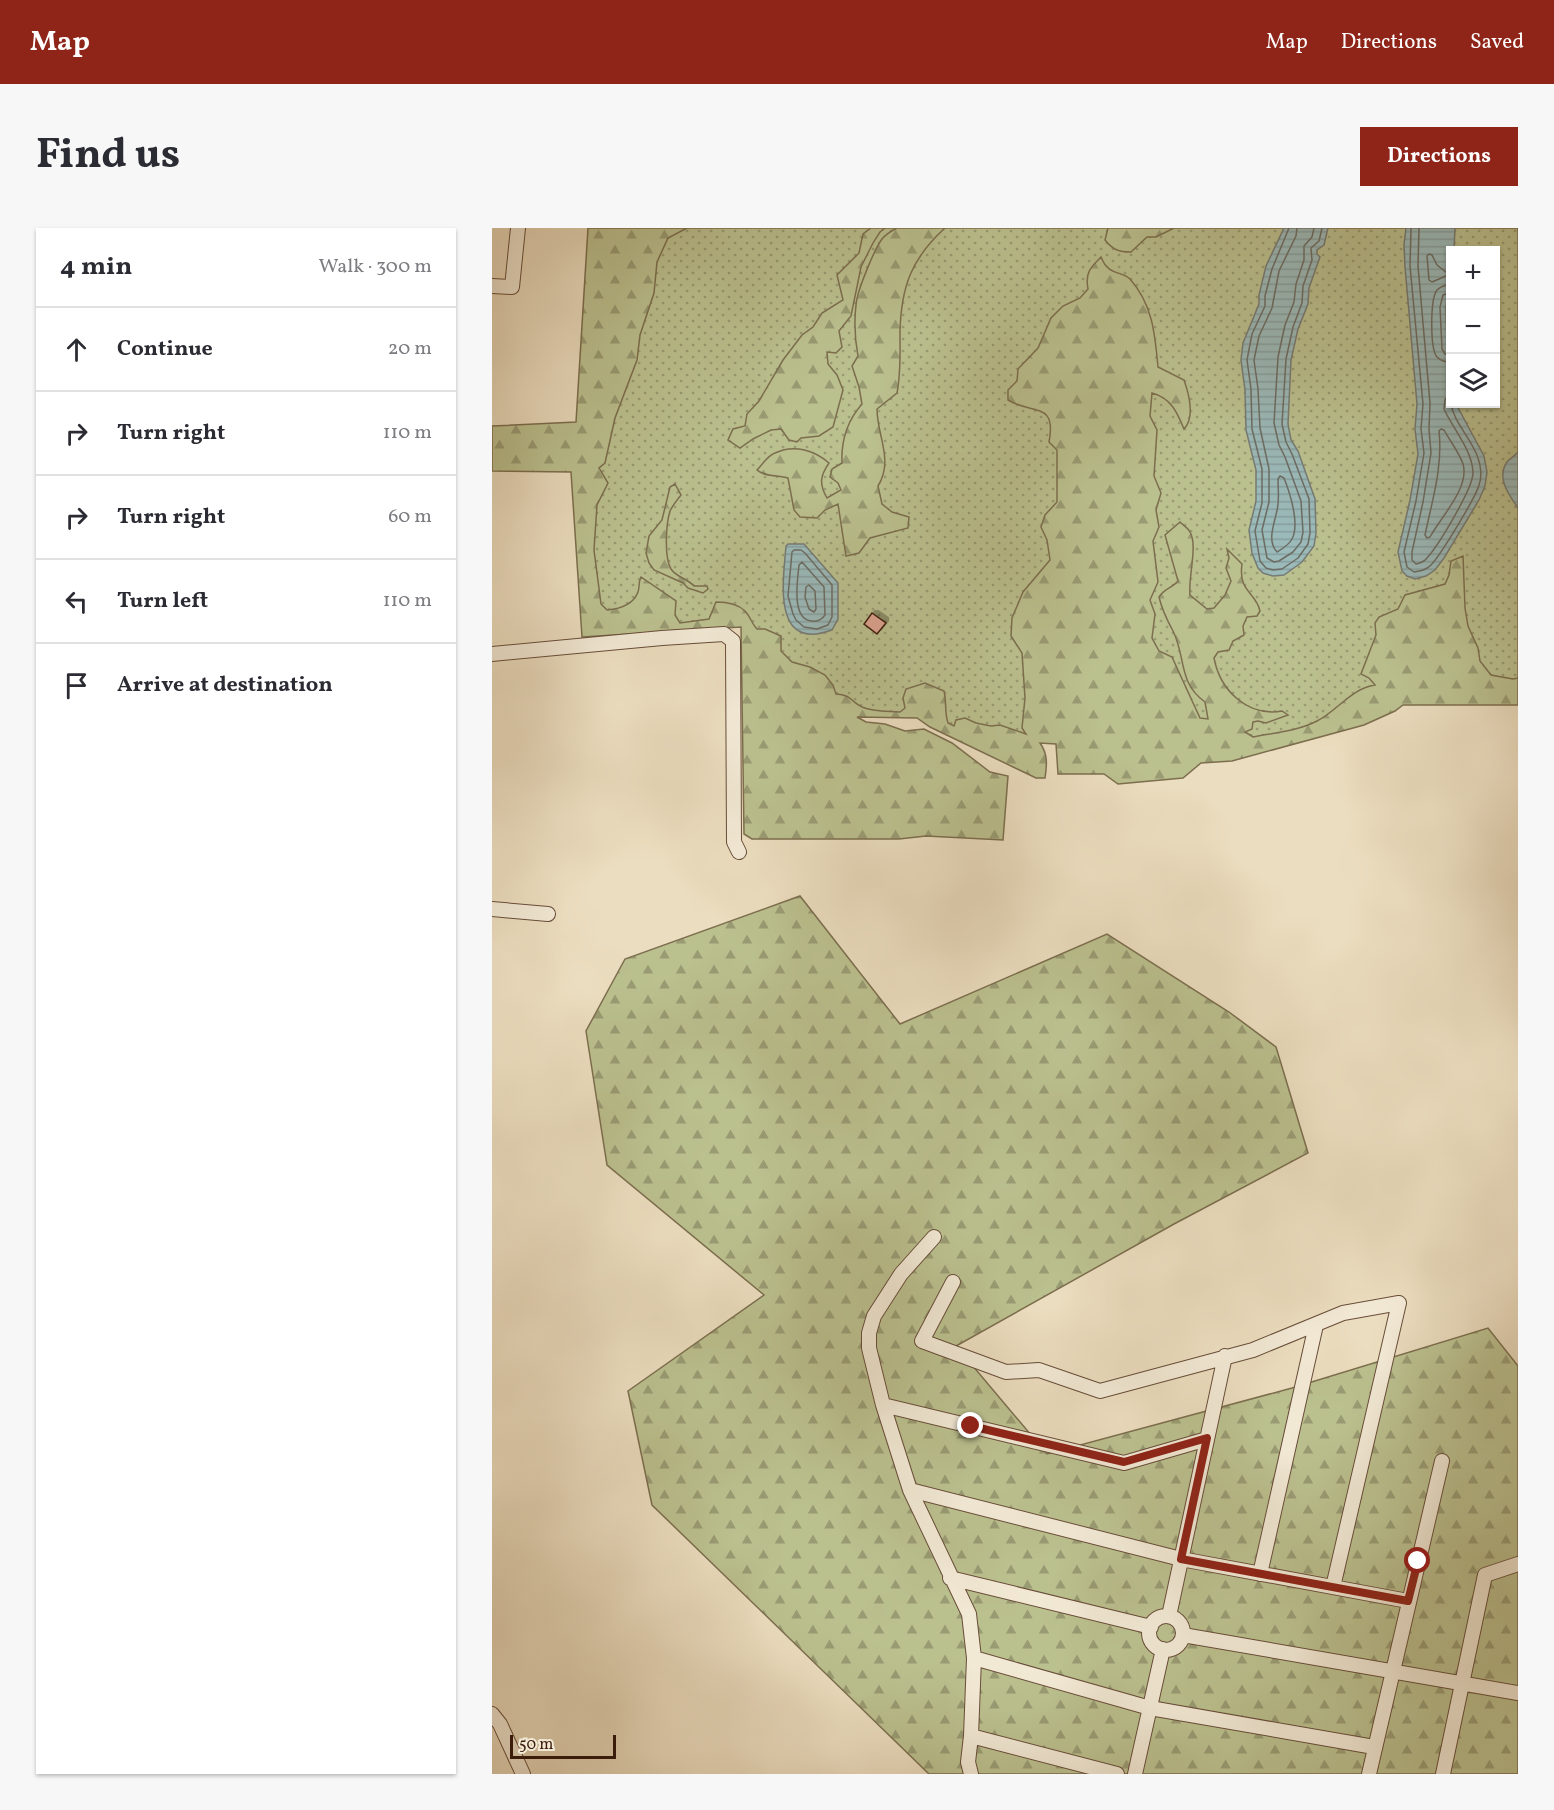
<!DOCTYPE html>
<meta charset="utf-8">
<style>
:root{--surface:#fff;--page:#f7f7f7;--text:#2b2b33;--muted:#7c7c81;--line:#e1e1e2;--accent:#8f2418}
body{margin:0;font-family:Vollkorn,serif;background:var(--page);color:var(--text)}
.controls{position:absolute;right:18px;top:18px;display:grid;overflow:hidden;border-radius:0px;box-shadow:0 2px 4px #0004}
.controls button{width:54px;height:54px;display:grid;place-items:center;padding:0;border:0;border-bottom:2px solid var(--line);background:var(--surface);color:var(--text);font:30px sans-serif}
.scale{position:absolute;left:18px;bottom:15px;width:106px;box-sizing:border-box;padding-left:6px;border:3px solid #3c1d0c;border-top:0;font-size:16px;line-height:21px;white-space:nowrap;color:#3c1d0c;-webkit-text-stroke:4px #f2e9d5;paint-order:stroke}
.stop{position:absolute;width:18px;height:18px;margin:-14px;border:4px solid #8f2418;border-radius:50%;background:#fff}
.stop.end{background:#8f2418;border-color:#fff;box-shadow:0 2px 6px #0008}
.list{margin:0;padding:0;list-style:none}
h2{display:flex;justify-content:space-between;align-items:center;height:78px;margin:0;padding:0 24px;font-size:26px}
h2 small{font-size:20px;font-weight:400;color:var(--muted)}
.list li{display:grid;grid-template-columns:39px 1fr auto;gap:18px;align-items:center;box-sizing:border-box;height:84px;padding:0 24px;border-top:2px solid var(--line)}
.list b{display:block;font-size:22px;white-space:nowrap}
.list em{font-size:20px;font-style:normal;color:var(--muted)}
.icon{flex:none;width:33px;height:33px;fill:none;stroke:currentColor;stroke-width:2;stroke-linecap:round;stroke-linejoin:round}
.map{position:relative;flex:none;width:1026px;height:1546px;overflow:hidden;border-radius:0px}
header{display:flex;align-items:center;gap:36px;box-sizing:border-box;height:84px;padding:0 30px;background:var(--accent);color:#fff}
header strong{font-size:28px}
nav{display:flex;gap:33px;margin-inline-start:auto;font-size:21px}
.intro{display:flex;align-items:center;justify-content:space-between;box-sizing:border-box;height:144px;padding:0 36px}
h1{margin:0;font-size:42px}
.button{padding:15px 27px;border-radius:0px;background:var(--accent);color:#fff;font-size:21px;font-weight:700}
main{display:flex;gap:36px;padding:0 36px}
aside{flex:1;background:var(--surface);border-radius:0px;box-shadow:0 2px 4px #0004}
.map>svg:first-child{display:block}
.grass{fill:url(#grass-dots);stroke:#7c6e4e;stroke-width:1.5;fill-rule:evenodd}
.forest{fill:url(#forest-firs);stroke:#7c6e4e;stroke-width:1.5}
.water{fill:url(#water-rules);stroke:#757b74;stroke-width:1.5}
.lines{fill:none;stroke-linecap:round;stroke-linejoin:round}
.shore{stroke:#6c6c63;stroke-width:1.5}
.building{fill:#dda390;stroke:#3c1d0c;stroke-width:1.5;filter:url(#shadow)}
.minor-casing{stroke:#684d39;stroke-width:16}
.minor{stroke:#f2e9d5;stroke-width:14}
.route{stroke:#8f2418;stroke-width:8}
</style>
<header>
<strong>Map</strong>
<nav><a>Map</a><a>Directions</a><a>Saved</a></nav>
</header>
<div class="intro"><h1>Find us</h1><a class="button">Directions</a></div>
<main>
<aside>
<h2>4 min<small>Walk · 300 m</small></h2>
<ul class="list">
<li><svg class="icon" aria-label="ahead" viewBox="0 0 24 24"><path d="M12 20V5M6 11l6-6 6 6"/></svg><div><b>Continue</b></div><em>20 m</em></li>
<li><svg class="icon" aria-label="right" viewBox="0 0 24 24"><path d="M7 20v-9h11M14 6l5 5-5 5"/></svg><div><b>Turn right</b></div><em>110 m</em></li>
<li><svg class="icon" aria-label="right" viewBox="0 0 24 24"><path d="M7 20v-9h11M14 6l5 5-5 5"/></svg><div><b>Turn right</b></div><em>60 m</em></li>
<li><svg class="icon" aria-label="left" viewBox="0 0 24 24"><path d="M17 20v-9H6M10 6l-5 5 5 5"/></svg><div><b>Turn left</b></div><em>110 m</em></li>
<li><svg class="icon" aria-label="arrive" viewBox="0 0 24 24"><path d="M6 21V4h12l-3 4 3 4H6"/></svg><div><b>Arrive at destination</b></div></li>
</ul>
</aside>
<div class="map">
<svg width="1026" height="1546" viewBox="0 0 1026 1546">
<defs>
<pattern id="grass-dots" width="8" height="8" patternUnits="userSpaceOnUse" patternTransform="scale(1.5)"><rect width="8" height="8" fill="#bbc08f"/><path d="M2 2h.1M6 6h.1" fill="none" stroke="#999b73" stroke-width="1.8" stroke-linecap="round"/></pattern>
<pattern id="forest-firs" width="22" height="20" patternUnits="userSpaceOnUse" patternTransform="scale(1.5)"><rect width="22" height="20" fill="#bbc08f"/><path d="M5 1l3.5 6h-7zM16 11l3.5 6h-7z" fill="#999b73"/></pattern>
<pattern id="water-rules" width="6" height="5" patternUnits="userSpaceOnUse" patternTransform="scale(1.5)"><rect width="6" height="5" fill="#9bbaba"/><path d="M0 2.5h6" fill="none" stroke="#869f9f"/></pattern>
<filter id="shadow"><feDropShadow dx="4" dy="-4" stdDeviation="0" flood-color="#0004"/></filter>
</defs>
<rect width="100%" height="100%" fill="#ebddbf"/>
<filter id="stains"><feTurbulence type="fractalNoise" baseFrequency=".00333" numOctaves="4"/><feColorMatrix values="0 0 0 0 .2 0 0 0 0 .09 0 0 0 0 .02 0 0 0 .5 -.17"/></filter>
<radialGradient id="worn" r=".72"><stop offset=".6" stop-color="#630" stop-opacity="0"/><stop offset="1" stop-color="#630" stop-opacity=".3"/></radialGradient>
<path class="grass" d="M 129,0 L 1026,0 L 1026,471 L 910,463 L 813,506 L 692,525 L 612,489 L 497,524 L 426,488 L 313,485 L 252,394 L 94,406 L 102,107 ZM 958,22 L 1004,22 L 1004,176 L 958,176 Z"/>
<path class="forest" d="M 96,0 L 195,0 L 176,10 L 165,34 L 162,65 L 148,107 L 145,132 L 123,190 L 113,235 L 107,240 L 116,255 L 105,277 L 102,322 L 109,376 L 115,382 C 127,381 141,377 146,364 C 148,358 146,355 149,349 L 184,373 L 183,387 L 188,395 L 217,391 L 224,374 C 234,374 246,376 253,383 C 258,388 260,396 265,401 L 273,401 L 289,408 L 289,423 L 300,434 L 318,439 L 333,447 L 341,457 L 344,466 C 360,467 358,473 370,479 C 382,484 395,483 408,484 L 413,480 L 411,470 L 414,461 L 433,455 L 452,463 C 455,475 452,483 456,495 L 462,498 L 464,492 L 473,490 L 484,495 L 499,498 L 508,497 L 534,506 L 530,500 L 533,470 L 530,425 L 519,408 L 520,390 L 531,364 L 558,332 L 555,312 L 549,299 L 553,287 L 565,274 L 565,222 L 557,214 C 565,173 540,187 516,172 L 516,162 L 525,153 L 526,141 L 546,120 L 559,90 L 571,78 L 588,70 L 596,61 C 593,45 598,40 609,29 C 617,49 629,42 638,51 C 661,77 663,107 666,139 L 692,152 C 697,166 703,189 692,201 C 685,184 679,170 660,165 L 658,188 L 665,202 L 662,248 L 669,265 L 664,282 L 667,299 L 661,313 L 666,354 L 658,372 L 663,386 L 660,410 L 667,423 L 680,429 L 708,490 L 716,491 L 713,474 C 686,455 694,429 681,403 C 675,392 670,382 667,369 C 672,361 680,360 686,353 L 673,307 L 688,294 C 691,297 697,301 698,304 C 706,318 696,349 698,367 L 715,381 L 722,380 L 733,367 L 739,353 L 734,340 L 737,330 L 735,321 L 750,336 C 746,364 764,364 768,383 L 765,388 L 755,389 L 751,398 L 752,407 L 741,413 L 737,422 L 726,424 L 722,430 C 728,462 755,489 790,483 L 796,487 L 774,495 L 766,493 L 761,494 L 760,501 L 753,504 L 761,509 C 781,505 806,503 825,493 C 845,483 860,460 883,457 L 877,450 L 869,446 L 884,407 L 883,395 L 887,389 L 906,381 L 913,367 L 953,356 L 957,347 L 959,333 L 971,328 L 973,380 L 976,398 L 986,420 L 988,433 L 999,447 L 1021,451 L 1026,450 L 1026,477 L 911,477 L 903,483 L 872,497 L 740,533 L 709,535 L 691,550 L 626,556 L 612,546 L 566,546 L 564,516 L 548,515 C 556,526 555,537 553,550 L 544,550 L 438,499 L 425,490 L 365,489 L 374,494 L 393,496 L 413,503 L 432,501 L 460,515 L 498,544 L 516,548 L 511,612 L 434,608 L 407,611 L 260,611 L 252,606 L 249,399 L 90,409 L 79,244 L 0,243 L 0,198 L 84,194 Z
M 379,0 L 393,0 L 388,4 L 381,15 L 369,39 L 359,88 L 347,103 L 350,119 L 344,125 L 335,124 L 336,136 L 345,147 L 351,162 L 341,199 L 327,208 L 309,210 L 305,214 L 297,212 L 289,201 L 279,202 L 261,211 L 248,220 L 236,212 L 241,201 L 253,198 L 255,186 L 267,173 L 291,132 L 310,107 L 321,99 L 330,85 L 351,72 L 345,47 L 367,25 L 371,6 Z
M 405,0 L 453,0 C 420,30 409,58 408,104 C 408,124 409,145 405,165 L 385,181 C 385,208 402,232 386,258 L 390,276 L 400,284 L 417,289 L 416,300 L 378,310 L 367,325 L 354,328 L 346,276 L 333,282 L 325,290 L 308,289 L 302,282 L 296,250 C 286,247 273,249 265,242 C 270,237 276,227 283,225 C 302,216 322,222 337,235 C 328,248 327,256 335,270 L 349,262 L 346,255 L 338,249 L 340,241 L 350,235 C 349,213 355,193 370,176 L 367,159 L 360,138 L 366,128 C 363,112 362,94 364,77 C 365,63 382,22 390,11 C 395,5 399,3 405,0 Z
M 616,0 L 682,0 L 664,9 L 655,9 L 639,24 C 627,24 621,22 613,12 Z
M 183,256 L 189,267 C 185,272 181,277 178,283 C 174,296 172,329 179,341 C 184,349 196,351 202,358 L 215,358 L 216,361 L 211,365 L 196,360 L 191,355 L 162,342 L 157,335 L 154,325 L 157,308 L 170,292 L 178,259 Z
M 308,668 L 408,796 L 615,706 L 737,784 L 784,819 L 816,925 L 682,996 L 464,1118 L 555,1226 L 800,1160 L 996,1100 L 1026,1138 L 1026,1546 L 437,1546 L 160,1277 L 136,1163 L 272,1067 L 115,937 L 94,803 L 133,731 Z"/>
<path class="water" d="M 792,0 L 836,0 L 832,17 L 825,22 L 825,26 L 828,29 L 817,60 L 816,76 L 806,101 L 799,132 L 796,196 L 799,212 L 806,223 L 823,271 L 824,305 L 822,318 L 810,334 L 792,347 L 781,348 L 771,345 L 766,340 L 760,325 L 757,302 L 764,273 L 764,242 L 754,202 L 753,162 L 749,132 L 751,115 L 767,76 L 767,67 L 774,38 Z
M 914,0 L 963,0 L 962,22 L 958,22 L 958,46 L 954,79 L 955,117 L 958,141 L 958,176 L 964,176 L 992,228 L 995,244 L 993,258 L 987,272 L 952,330 L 943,342 L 934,348 L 923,351 L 915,348 L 910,343 L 906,324 L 918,272 L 926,226 L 923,201 L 925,176 L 913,39 L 912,17 Z
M 1026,224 L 1026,280 C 1017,267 1004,250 1015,234 C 1017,231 1023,228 1026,224 Z
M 296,316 L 312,316 L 346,355 L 346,391 L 340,402 C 280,424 291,354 294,318 Z"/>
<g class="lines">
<path class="shore" d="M 797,0 L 780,41 L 773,68 L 773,78 L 760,106 L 755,132 L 759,161 L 760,201 L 770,241 L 770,275 L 763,303 L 768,333 L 774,340 L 781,342 L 790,341 L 806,330 L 816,316 L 818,305 L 817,271 L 800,226 L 794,214 L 790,196 L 794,131 L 801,99 L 810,75 L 811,58 L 820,32 L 819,20 L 827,13 L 830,0
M 805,0 L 804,8 L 787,43 L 780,80 L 767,108 L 762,132 L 766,161 L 768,200 L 777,241 L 777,274 L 770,302 L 775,330 L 782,334 L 787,333 L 801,324 L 809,314 L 811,304 L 809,273 L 793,229 L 787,217 L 782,195 L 786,129 L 793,97 L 802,74 L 804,56 L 812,32 L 812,18 L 820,9 L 822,0
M 919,0 L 918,38 L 931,176 L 929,201 L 932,225 L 924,273 L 912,324 L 915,339 L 922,344 C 929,343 934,342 939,337 C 948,328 984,269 987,257 C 990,249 989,238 986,230 C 980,211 962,195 959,176
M 927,0 L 926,38 L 938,175 L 937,201 L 939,225 L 931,274 L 920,324 L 920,332 L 924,336 C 929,335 932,334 935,330 C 946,318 982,259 981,244 C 980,222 961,201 952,181 L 953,172 L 958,165
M 937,26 L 940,27 L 945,37 L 955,45 L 954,48 L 940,54 L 937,52 L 935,28 Z
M 958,57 C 953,57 949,58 945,62 C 938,71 938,121 945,129 C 949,133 953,134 958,134
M 958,65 L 951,67 L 948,79 L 950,121 L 953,126 L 958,127
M 949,201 L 952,202 C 958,213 967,224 971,236 C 978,259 949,289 938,309 L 935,310 L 933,307 C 940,273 951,239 947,203 Z
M 788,248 L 792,250 C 798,265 808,296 800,311 C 797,317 790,321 785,324 C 773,311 785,291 786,276 C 787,268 786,259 786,251 Z
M 302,322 L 309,322 L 313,325 L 340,357 L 340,389 L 336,397 L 325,401 L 312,399 L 304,392 L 301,386 L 296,368 L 300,324 Z
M 310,334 L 332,359 L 333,387 C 330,391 326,394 321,393 C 298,393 306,350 307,337 Z
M 317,357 L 323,363 L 324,381 L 322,384 L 317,381 L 313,369 L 314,359 Z"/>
</g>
<path class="building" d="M 380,385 L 394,395 L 385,406 L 372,396 Z"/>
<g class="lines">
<g class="minor-casing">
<path id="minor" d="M 0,58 L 20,59 L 26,0
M 0,426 L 170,410 L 232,406 L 241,413 L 242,614 L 247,624
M 0,681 L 56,686
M 442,1009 L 409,1046 L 382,1088 L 377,1105 L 377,1120 L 391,1177 L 418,1262 L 477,1386 L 482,1430 L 479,1508 L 476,1534 L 479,1546
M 461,1054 L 430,1113 L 514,1144 L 547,1142 L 608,1163 L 761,1122 L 851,1085 L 907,1075 L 841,1359
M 391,1177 L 632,1235 L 715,1211
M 418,1262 L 689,1331 L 916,1373
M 768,1346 L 824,1097
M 458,1350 L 659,1399
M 677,1388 L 733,1128
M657 1405a17 17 0 1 1 34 0a17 17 0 1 1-34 0Z
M 691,1407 L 1026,1465
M 482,1430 L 658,1480 L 882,1519
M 0,1486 L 8,1496 L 31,1546
M 479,1508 L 625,1546
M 643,1546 L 671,1421
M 877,1546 L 950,1233
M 951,1546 L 993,1347 L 1026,1336"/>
</g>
<use href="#minor" class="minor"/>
</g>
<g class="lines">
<path class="route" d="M 479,1198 L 632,1234 L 715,1210 L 689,1331 L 916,1373 L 926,1333"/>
</g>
<rect width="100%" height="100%" filter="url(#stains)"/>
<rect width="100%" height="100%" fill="url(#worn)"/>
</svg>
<div class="controls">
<button>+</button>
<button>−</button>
<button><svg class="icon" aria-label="layers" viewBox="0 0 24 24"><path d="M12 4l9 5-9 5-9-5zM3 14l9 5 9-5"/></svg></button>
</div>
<div class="scale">50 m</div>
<div class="stop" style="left:926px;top:1333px"></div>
<div class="stop end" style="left:479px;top:1198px"></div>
</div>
</main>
